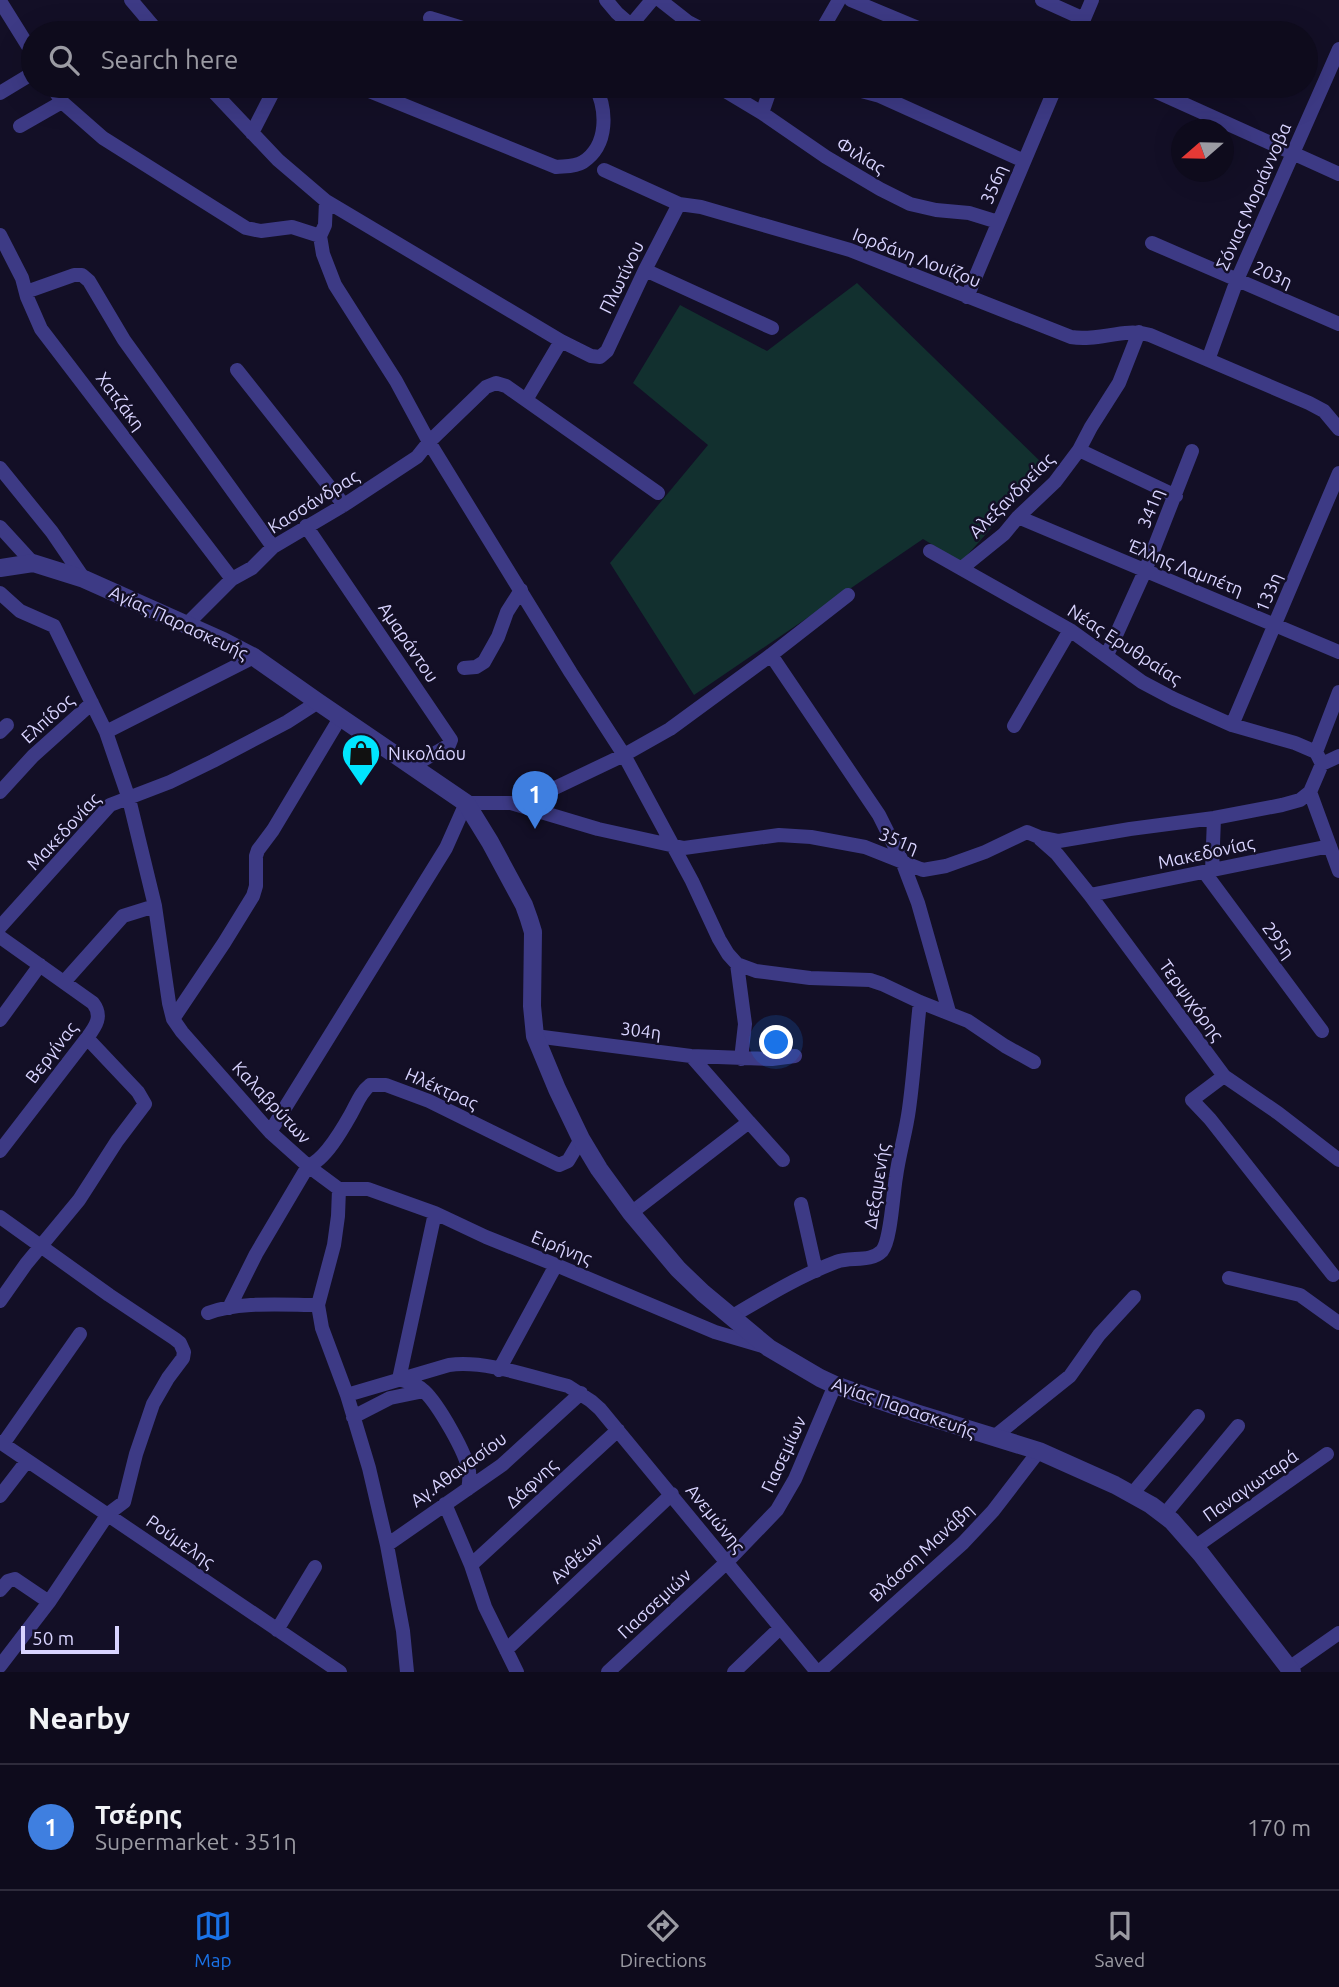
<!DOCTYPE html>
<meta charset="utf-8">
<style>
:root{--surface:#0e0b1c;--page:#171425;--text:#f1f3f6;--muted:#9b9ba3;--line:#2e2b3b;--accent:#1a73e8}
body{margin:0;font-family:Ubuntu,sans-serif;background:var(--page);color:var(--text)}
.compass{position:absolute;left:1171px;top:119px;width:63px;height:63px;border-radius:50%;background:var(--surface);box-shadow:0 7px 28px #0002;rotate:250deg}
.scale{position:absolute;left:21px;bottom:18px;width:98px;box-sizing:border-box;padding-left:7px;border:4px solid #d9d4ff;border-top:0;font-size:19px;line-height:24px;white-space:nowrap;color:#d9d4ff;-webkit-text-stroke:5px #130f26;paint-order:stroke}
.you{position:absolute;left:777px;top:1043px;width:24px;height:24px;margin:-18px;border:5px solid #fff;border-radius:50%;background:#1a73e8;box-shadow:0 0 0 10px #1a73e833}
.badge{display:grid;place-items:center;width:46px;height:46px;border-radius:50%;background:var(--accent);color:#fff;font-size:23px;font-weight:700}
.pin{position:absolute;translate:-50% -58px;filter:drop-shadow(0 2px 4px #0008)}
.pin::after{content:'';position:absolute;top:37px;width:24px;height:21px;background:inherit;clip-path:polygon(0 0,100% 0,50% 100%)}
.list{margin:0;padding:0;list-style:none}
h2{display:flex;justify-content:space-between;align-items:center;height:91px;margin:0;padding:0 28px;font-size:30px}
h2 small{font-size:23px;font-weight:400;color:var(--muted)}
.list li{display:grid;grid-template-columns:46px 1fr auto;gap:21px;align-items:center;box-sizing:border-box;height:126px;padding:0 28px;border-top:2px solid var(--line)}
.list b{display:block;font-size:26px;white-space:nowrap}
.list p{margin:0;font-size:23px;white-space:nowrap;color:var(--muted)}
.list em{font-size:23px;font-style:normal;color:var(--muted)}
.icon{flex:none;width:38px;height:38px;fill:none;stroke:currentColor;stroke-width:2;stroke-linecap:round;stroke-linejoin:round}
.map{position:relative;flex:none;width:1339px;height:1672px;overflow:hidden}
.search{position:absolute;background:var(--surface);box-shadow:0 7px 28px #0002;left:21px;right:21px;top:21px;height:77px;display:flex;align-items:center;gap:18px;box-sizing:border-box;padding:0 24px;border-radius:38px;color:var(--muted);font-size:26px}
.sheet{height:217px;background:var(--surface)}
nav{display:flex;justify-content:space-around;align-items:center;box-sizing:border-box;height:98px;border-top:2px solid var(--line);background:var(--surface);font-size:19px;color:var(--muted)}
nav a{display:grid;justify-items:center;gap:4px}
nav .on{color:var(--accent)}
.map>svg:first-child{display:block}
.green{fill:#12302f}
.lines{fill:none;stroke-linecap:round;stroke-linejoin:round}
.minor{stroke:#3d3a85;stroke-width:14}
.tertiary{stroke:#3d3a85;stroke-width:18}
.labels{text-anchor:middle;dominant-baseline:central;stroke-width:5;stroke-linejoin:round;paint-order:stroke}
.street-label{font-size:18px;fill:#d9d4ff;stroke:#130f26}
.poi-label{font-size:18px;fill:#d9d4ff;stroke:#130f26;text-anchor:start}
</style>
<div class="map">
<svg width="1339" height="1672" viewBox="0 0 1339 1672">
<rect width="100%" height="100%" fill="#130f26"/>
<path class="green" d="M 857,283 L 1046,467 L 961,562 L 923,539 L 694,695 L 610,563 L 708,445 L 633,383 L 680,305 L 767,351 Z"/>
<g class="lines">
<path class="minor" d="M 131,0 L 159,33
M 606,0 L 617,13 L 640,33
M 660,0 L 688,22 L 709,33
M 851,0 L 930,33
M 1042,0 L 1084,19
M 0,1 L 33,54
M 430,18 L 479,33
M 631,25 L 652,0
M 820,33 L 839,0
M 1078,33 L 1092,0
M 52,86 L 62,102 L 103,138 L 246,228 L 261,231 L 292,227 L 320,236
M 208,86 L 278,160 L 326,201 L 561,341 L 591,356 L 600,357 L 607,351 L 645,270 L 679,204
M 357,86 L 556,167 C 565,166 575,167 583,162 C 609,145 607,109 595,86
M 717,86 L 762,113 L 826,157 L 880,189 L 910,204 L 936,210 L 969,213 L 998,222
M 843,86 L 880,96 L 1024,161
M 1155,91 L 1339,174
M 0,93 L 33,73
M 762,113 L 769,93 L 774,86
M 20,126 L 62,102
M 252,133 L 276,86
M 604,170 L 679,204 L 701,207 L 850,250 L 1071,337 C 1098,342 1124,327 1150,335 L 1309,403 L 1324,411 L 1339,429
M 326,201 L 325,225 L 320,236 L 323,254 L 335,285 L 396,381 L 429,442 L 571,673 L 624,755 L 692,881 L 719,939 L 728,954 L 737,964 L 756,971 L 810,978 L 870,980 L 882,984 L 920,1002 L 968,1021 L 1005,1046 L 1034,1062
M 0,235 L 22,278 L 27,297 L 41,329 L 232,579
M 1152,243 L 1339,324
M 645,270 L 772,328
M 26,292 L 74,275 L 82,275 L 89,281 L 124,340 L 273,547
M 967,297 L 1056,86
M 1208,360 L 1237,280 L 1339,49
M 237,370 L 344,505
M 526,400 L 561,341
M 1079,450 L 1176,496
M 0,468 L 52,532 L 84,579
M 1018,517 L 1339,652
M 306,526 L 451,740 L 449,745 L 411,767
M 0,527 L 33,563
M 930,551 L 1070,630 L 1142,682 L 1174,699 L 1232,725 L 1295,743 L 1316,752 L 1322,764 L 1339,756
M 962,568 L 1004,534 L 1018,517 L 1055,482 L 1079,450 L 1091,427 L 1119,383 L 1139,332
M 0,593 L 20,611 L 54,626 L 106,732 L 129,799 L 155,906 L 169,1003 L 173,1019 L 182,1032 L 270,1132 L 308,1166 L 339,1189
M 188,623 L 232,579 L 252,568 L 273,547 L 344,505 L 417,457 L 429,442 L 486,387 L 496,383 L 506,386 L 658,493
M 771,655 L 879,815 L 902,861 L 918,903 L 949,1012
M 1107,655 L 1145,571 L 1192,451
M 464,668 L 476,667 L 484,662 L 498,637 L 507,612 L 521,590
M 1232,725 L 1339,473
M 1014,726 L 1070,630
M 0,732 L 7,725
M 106,732 L 254,657
M 1316,752 L 1339,692
M 1322,764 L 1310,792 L 1339,871
M 0,792 L 33,756 L 92,703
M 512,803 L 536,797 L 624,755 L 670,729 L 771,655 L 848,595
M 1040,839 L 1057,854 L 1090,895 L 1224,1076 L 1278,1113 L 1339,1160
M 1212,871 L 1214,818
M 1205,873 L 1322,1031
M 1090,895 L 1330,846
M 0,927 L 110,805 L 170,782 L 213,761 L 287,722 L 318,702
M 0,937 L 93,1003 C 103,1016 96,1026 87,1038 L 0,1151
M 737,964 L 745,1024 L 741,1059
M 64,982 L 123,916 L 155,906
M 173,1019 L 224,943 L 253,896 L 256,886 L 256,856 L 258,850 L 273,830 L 340,718
M 0,1020 L 40,965
M 535,1036 L 691,1056 L 772,1059 L 795,1056
M 691,1056 L 749,1122
M 1224,1076 L 1192,1100 L 1210,1119 L 1333,1275
M 270,1132 L 446,848 L 466,803 L 511,803 L 598,829 L 684,848 L 779,835 L 811,837 L 865,847 L 923,870 L 946,866 L 985,852 L 1027,832 L 1039,837 L 1059,841 L 1130,829 L 1214,818 L 1282,805 L 1300,800 L 1310,792
M 339,1189 L 338,1216 L 334,1245 L 318,1305 L 322,1328 L 347,1395 L 369,1468 L 387,1545 L 403,1631 L 407,1672
M 339,1189 L 368,1189 L 435,1213 L 486,1237 L 556,1265 L 715,1332 L 766,1347
M 801,1204 L 816,1271
M 435,1213 L 399,1379 C 408,1382 417,1384 424,1391 C 438,1404 467,1454 469,1472 C 470,1478 469,1484 468,1489
M 631,1213 L 749,1122 L 783,1160
M 0,1217 L 109,1295 L 175,1339 L 180,1343 L 184,1352 L 183,1358 L 168,1378 L 153,1404 L 136,1454 L 124,1502 L 108,1514 L 49,1602 L 0,1666
M 1229,1278 L 1300,1295 L 1339,1323
M 0,1301 L 26,1264 L 79,1200 L 117,1141 L 145,1104 L 138,1092 L 87,1038
M 229,1308 L 256,1254 L 308,1166 C 325,1160 342,1130 351,1114 C 357,1103 361,1092 370,1085 L 386,1085 L 429,1101 L 559,1165 L 568,1161 L 581,1139
M 208,1313 C 238,1301 285,1305 318,1305
M 731,1317 C 765,1297 799,1276 836,1262 C 850,1256 870,1263 882,1251 C 891,1240 893,1193 896,1177 C 899,1154 906,1132 909,1109 C 914,1073 916,1038 920,1002
M 499,1370 L 556,1265
M 347,1395 L 449,1365 C 486,1360 531,1377 568,1386 L 591,1401 L 600,1409 L 817,1672
M 353,1417 L 390,1398 L 424,1391
M 994,1437 L 1070,1376 L 1099,1335 L 1134,1297
M 0,1442 L 340,1672
M 3,1444 L 80,1334
M 1132,1494 L 1198,1416
M 0,1496 L 27,1461
M 445,1504 L 471,1565 L 485,1607 L 517,1672
M 1165,1514 L 1238,1426
M 387,1545 L 502,1465 L 581,1393
M 1195,1547 L 1327,1454
M 471,1565 L 618,1430
M 0,1590 L 8,1581 L 15,1579 L 49,1602
M 277,1630 L 315,1567
M 506,1650 L 672,1494
M 1289,1668 L 1339,1633
M 608,1672 L 727,1562 L 777,1510 L 795,1479 L 835,1385
M 734,1672 L 780,1628
M 819,1672 L 963,1543 L 993,1511 L 1039,1451"/>
<path class="tertiary" d="M 0,568 L 33,563 L 84,579 L 223,641 L 254,657 L 318,702 L 466,803 L 490,842 L 524,905 L 529,919 L 533,932 L 532,1006 L 535,1036 L 557,1089 L 581,1139 L 599,1169 L 631,1213 L 678,1269 L 703,1293 L 769,1348 L 820,1378 L 835,1385 L 916,1413 L 1039,1451 L 1115,1485 L 1151,1505 L 1172,1521 L 1201,1554 L 1292,1672"/>
</g>
<defs>
<g id="shop-pin" transform="scale(2.0125)"><path d="M0 17L-7.5 6A9.5 9.5 0 1 1 7.5 6Z" fill="#00e5ff" stroke="#130f26"/><path d="M-5-2.5h2.3a2.7 3.5 0 0 1 5.4 0H5L5.5 6h-11ZM-1.5-2.5h3a1.5 2.3 0 0 0-3 0Z" fill="#111"/></g>
</defs>
<g fill-rule="evenodd">
<use href="#shop-pin" x="361" y="753"/>
</g>
<g class="labels">
<g class="street-label">
<text transform="translate(861 155) rotate(31)">Φιλίας</text>
<text transform="translate(993 184) rotate(-67)">356η</text>
<text transform="translate(1253 196) rotate(-66)">Σόνιας Μοριάννοβα</text>
<text transform="translate(917 257) rotate(21)">Ιορδάνη Λουίζου</text>
<text transform="translate(1273 274) rotate(24)">203η</text>
<text transform="translate(621 277) rotate(-64)">Πλωτίνου</text>
<text transform="translate(121 401) rotate(53)">Χατζάκη</text>
<text transform="translate(1011 495) rotate(-45)">Αλεξανδρείας</text>
<text transform="translate(313 501) rotate(-32)">Κασσάνδρας</text>
<text transform="translate(1150 508) rotate(-68)">341η</text>
<text transform="translate(1186 567) rotate(22)">Έλλης Λαμπέτη</text>
<text transform="translate(1268 592) rotate(-67)">133η</text>
<text transform="translate(179 622) rotate(25)">Αγίας Παρασκευής</text>
<text transform="translate(409 642) rotate(56)">Αμαράντου</text>
<text transform="translate(1125 644) rotate(33)">Νέας Ερυθραίας</text>
<text transform="translate(47 718) rotate(-42)">Ελπίδος</text>
<text transform="translate(63 831) rotate(-47)">Μακεδονίας</text>
<text transform="translate(899 840) rotate(22)">351η</text>
<text transform="translate(1206 852) rotate(-12)">Μακεδονίας</text>
<text transform="translate(1279 940) rotate(54)">295η</text>
<text transform="translate(1192 1000) rotate(54)">Τερψιχόρης</text>
<text transform="translate(641 1030) rotate(7)">304η</text>
<text transform="translate(51 1052) rotate(-52)">Βεργίνας</text>
<text transform="translate(442 1088) rotate(24)">Ηλέκτρας</text>
<text transform="translate(272 1102) rotate(47)">Καλαβρύτων</text>
<text transform="translate(876 1186) rotate(-81)">Δεξαμενής</text>
<text transform="translate(562 1247) rotate(22)">Ειρήνης</text>
<text transform="translate(904 1407) rotate(19)">Αγίας Παρασκευής</text>
<text transform="translate(783 1454) rotate(-65)">Γιασεμίων</text>
<text transform="translate(458 1469) rotate(-36)">Αγ.Αθανασίου</text>
<text transform="translate(531 1483) rotate(-43)">Δάφνης</text>
<text transform="translate(1250 1485) rotate(-35)">Παναγιωταρά</text>
<text transform="translate(716 1518) rotate(51)">Ανεμώνης</text>
<text transform="translate(181 1541) rotate(35)">Ρούμελης</text>
<text transform="translate(921 1552) rotate(-43)">Βλάσση Μανάβη</text>
<text transform="translate(576 1558) rotate(-43)">Ανθέων</text>
<text transform="translate(654 1603) rotate(-43)">Γιασσεμιών</text>
</g>
<g class="poi-label">
<text x="388" y="753">Νικολάου</text>
</g>
</g>
</svg>
<svg class="compass" viewBox="-18 -18 36 36"><path d="M0-13l5 13h-10z" fill="#e53935"/><path d="M0 13l5-13h-10z" fill="#9b9ba3"/></svg>
<div class="scale">50 m</div>
<div class="you"></div>
<div class="pin badge" style="left:535px;top:829px;background:#3f7fe0">1</div>
<div class="search"><svg class="icon" aria-label="search" viewBox="0 0 24 24"><circle cx="10" cy="10" r="6"/><path d="M15 15l6 6"/></svg>Search here</div>
</div>
<section class="sheet">
<h2>Nearby<small></small></h2>
<ul class="list">
<li><span class="badge" style="background:#3f7fe0">1</span><div><b>Τσέρης</b><p>Supermarket · 351η</p></div><em>170 m</em></li>
</ul>
</section>
<nav>
<a class="on"><svg class="icon" aria-label="map" viewBox="0 0 24 24"><path d="M3 6l6-2 6 2 6-2v14l-6 2-6-2-6 2zM9 4v14M15 6v14"/></svg>Map</a>
<a><svg class="icon" aria-label="directions" viewBox="0 0 24 24"><path d="M12 3l9 9-9 9-9-9zM9 14v-3h6M13 9l2 2-2 2"/></svg>Directions</a>
<a><svg class="icon" aria-label="saved" viewBox="0 0 24 24"><path d="M7 4h10v16l-5-4-5 4z"/></svg>Saved</a>
</nav>
